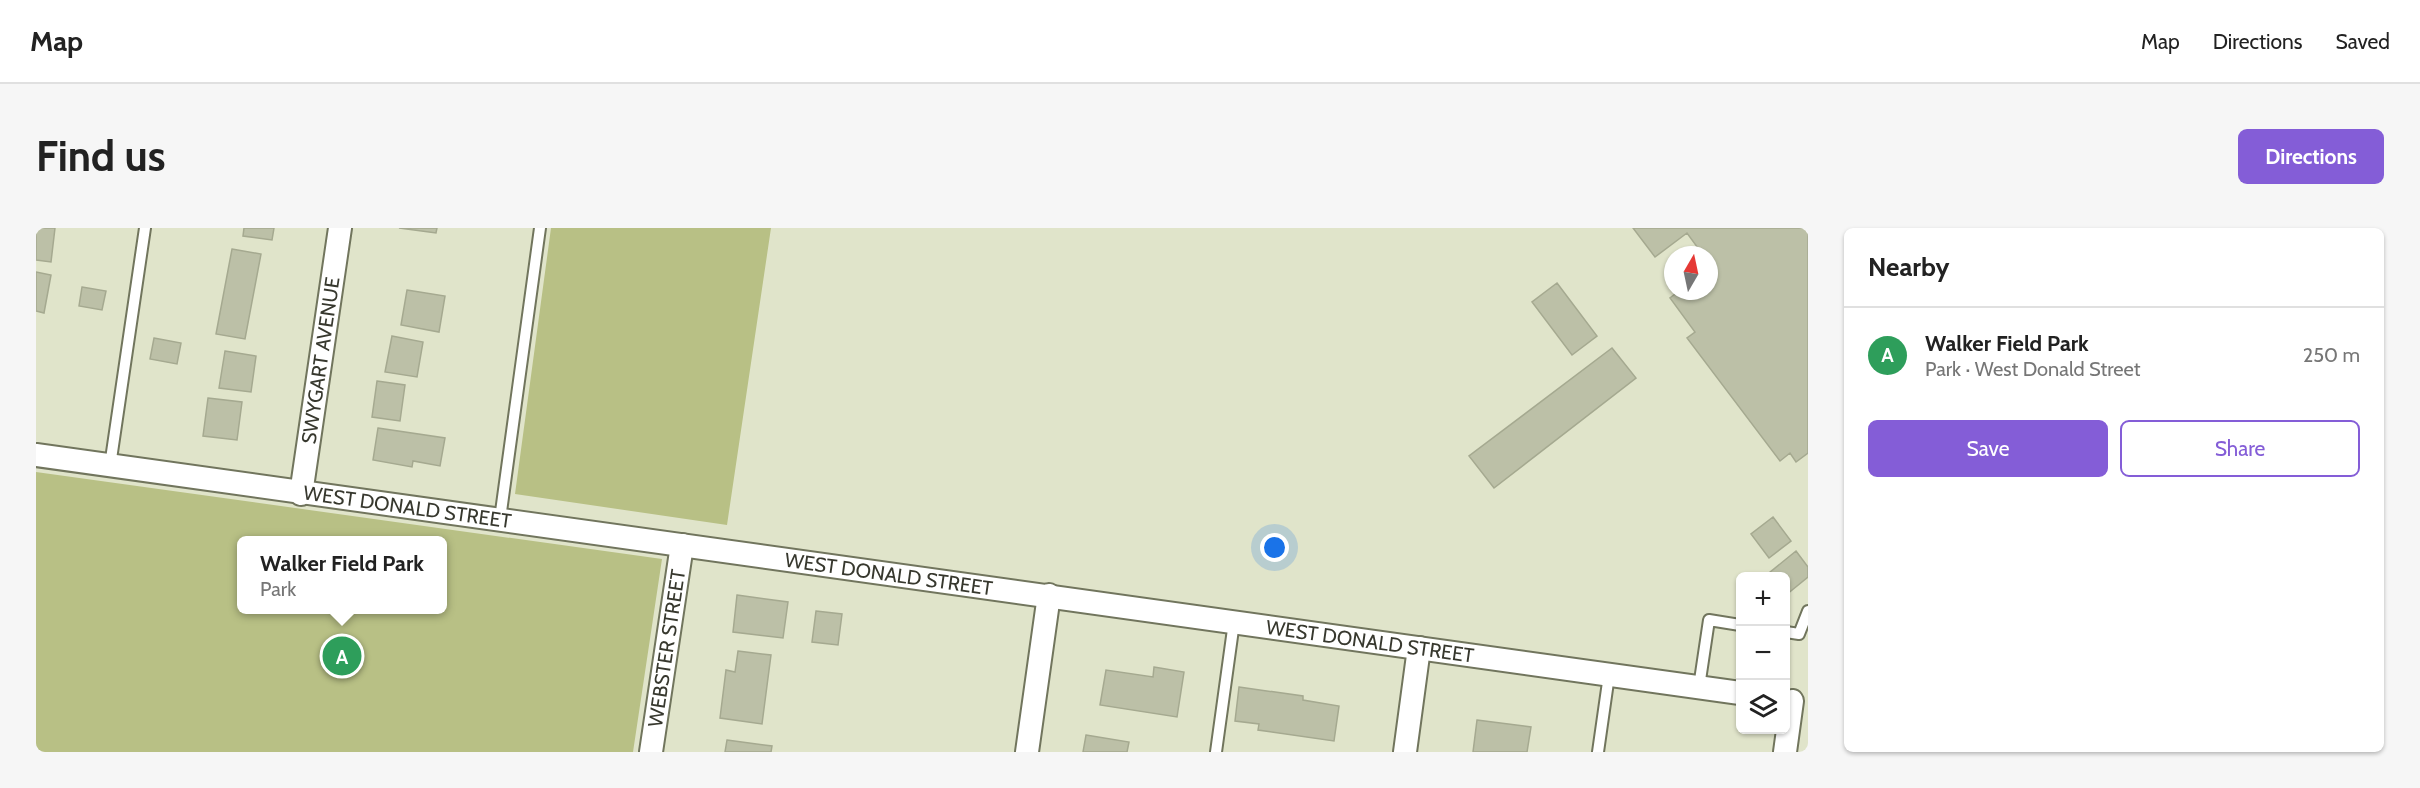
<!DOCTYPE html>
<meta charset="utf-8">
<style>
:root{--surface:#fff;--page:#f6f6f6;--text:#222;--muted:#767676;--line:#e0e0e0;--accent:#845dd7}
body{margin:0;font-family:Cabin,sans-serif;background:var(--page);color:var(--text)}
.controls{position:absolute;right:18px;bottom:18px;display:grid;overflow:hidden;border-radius:9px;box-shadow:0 2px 4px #0004}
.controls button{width:54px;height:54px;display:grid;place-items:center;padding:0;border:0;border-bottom:2px solid var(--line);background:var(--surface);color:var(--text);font:30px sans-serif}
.compass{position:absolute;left:1628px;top:18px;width:54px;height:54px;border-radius:50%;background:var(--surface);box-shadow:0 2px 4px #0004;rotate:9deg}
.you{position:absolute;left:1239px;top:320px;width:21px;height:21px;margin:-15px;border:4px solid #fff;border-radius:50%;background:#1a73e8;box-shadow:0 0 0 9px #1a73e833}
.badge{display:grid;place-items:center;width:39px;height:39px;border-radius:50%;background:var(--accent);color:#fff;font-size:20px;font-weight:700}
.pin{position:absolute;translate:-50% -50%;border:3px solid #fff;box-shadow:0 2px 6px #0006}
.popup{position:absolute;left:201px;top:308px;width:210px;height:78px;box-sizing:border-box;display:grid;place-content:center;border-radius:9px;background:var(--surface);filter:drop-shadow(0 2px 4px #0005);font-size:20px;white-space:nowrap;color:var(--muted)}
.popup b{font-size:22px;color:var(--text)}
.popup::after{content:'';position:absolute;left:50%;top:100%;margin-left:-12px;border:12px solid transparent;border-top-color:var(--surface)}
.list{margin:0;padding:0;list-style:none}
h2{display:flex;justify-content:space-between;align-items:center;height:78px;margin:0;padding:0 24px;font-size:26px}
h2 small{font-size:20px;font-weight:400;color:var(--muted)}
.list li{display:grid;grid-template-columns:39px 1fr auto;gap:18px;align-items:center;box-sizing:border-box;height:96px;padding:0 24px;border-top:2px solid var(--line)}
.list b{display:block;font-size:22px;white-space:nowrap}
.list p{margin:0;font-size:20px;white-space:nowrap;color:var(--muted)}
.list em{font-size:20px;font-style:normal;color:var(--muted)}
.actions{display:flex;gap:12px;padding:18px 24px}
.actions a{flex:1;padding:14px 0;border:2px solid var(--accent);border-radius:9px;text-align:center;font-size:21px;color:var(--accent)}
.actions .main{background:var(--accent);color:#fff}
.icon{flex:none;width:33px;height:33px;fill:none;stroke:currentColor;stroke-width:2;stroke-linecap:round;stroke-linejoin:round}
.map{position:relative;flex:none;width:1772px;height:524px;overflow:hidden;border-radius:9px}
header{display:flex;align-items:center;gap:36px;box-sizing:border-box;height:84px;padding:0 30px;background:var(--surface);border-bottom:2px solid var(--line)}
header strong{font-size:28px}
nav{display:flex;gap:33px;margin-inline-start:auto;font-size:21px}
.intro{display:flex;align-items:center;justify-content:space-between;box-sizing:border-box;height:144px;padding:0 36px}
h1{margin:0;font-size:42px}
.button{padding:15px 27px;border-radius:9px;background:var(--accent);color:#fff;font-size:21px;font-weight:700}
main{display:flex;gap:36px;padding:0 36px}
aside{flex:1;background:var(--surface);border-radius:9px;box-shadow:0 2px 4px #0004}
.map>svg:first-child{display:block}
.green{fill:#b8c085;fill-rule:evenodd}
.building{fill:#bcc0a7;stroke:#a5a990;stroke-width:1.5}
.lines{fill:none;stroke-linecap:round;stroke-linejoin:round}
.lane-casing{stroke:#71755d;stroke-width:14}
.street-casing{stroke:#71755d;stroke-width:26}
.lane{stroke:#fff;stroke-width:10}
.street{stroke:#fff;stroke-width:22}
.labels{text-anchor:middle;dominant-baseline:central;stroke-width:5;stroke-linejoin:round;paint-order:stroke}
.street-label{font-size:20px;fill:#37382e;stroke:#fff}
</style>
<header>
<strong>Map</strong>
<nav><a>Map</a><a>Directions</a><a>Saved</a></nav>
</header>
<div class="intro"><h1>Find us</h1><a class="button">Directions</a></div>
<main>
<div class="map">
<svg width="1772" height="524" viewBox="0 0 1772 524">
<rect width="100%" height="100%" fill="#e0e4ca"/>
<path class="green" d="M 515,0 L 735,0 L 691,297 L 479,266 Z
M 0,244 L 626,331 L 597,524 L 0,524 ZM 406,312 L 406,382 L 206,382 L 206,312 Z"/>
<path class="building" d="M 0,0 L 19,0 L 15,34 L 0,32 Z
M 208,0 L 238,0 L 236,12 L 207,8 Z
M 363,0 L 401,0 L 400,5 Z
M 1597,0 L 1772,0 L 1772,225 L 1760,234 L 1754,225 L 1744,233 L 1651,110 L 1659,104 L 1634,70 L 1643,63 L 1673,63 L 1673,40 L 1676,38 L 1673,34 L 1673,27 L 1667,27 L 1651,5 L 1619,29 Z
M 196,21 L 225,26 L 209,111 L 180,106 Z
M 0,44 L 15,47 L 8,85 L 0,83 Z
M 1521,55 L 1561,108 L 1536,127 L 1496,74 Z
M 46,59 L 70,63 L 66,82 L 43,78 Z
M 371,62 L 409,68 L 403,104 L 365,97 Z
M 356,108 L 387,114 L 381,149 L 349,144 Z
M 118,110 L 145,115 L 141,136 L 114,131 Z
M 1576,120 L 1600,150 L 1458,260 L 1433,228 Z
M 189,123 L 220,128 L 215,164 L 183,160 Z
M 341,153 L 369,157 L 364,193 L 336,189 Z
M 172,170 L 206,174 L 201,212 L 167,208 Z
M 342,200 L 409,210 L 404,238 L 377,233 L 376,239 L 337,232 Z
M 1737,289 L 1755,313 L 1733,330 L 1715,306 Z
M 1760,323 L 1772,339 L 1772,349 L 1750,367 L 1750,349 L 1728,349 Z
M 701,367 L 752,374 L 747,410 L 697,404 Z
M 780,383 L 806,386 L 802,417 L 776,414 Z
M 702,423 L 735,427 L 726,496 L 684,490 L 690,442 L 699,444 Z
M 1118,439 L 1148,444 L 1141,489 L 1064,477 L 1070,442 L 1117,449 Z
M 1203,459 L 1267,468 L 1267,472 L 1303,478 L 1298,513 L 1222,502 L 1223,496 L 1199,493 Z
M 1441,492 L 1495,499 L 1491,524 L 1437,524 Z
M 1050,507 L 1093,514 L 1091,524 L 1047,524 Z
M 691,512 L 736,518 L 735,524 L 689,524 Z"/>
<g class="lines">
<g class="lane-casing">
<path id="lane" d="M 74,238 L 109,0
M 464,291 L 504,0
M 1750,404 L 1763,406 L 1772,383
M 1663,459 L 1673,392 L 1704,397
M 1180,524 L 1198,394
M 1562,524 L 1573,447"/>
</g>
<g class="street-casing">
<g id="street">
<path id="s1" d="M 0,227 L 1704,465"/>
<path id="s2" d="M 265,266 L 304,0"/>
<path id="s3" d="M 615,524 L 646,317"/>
<path d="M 991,524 L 1013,367"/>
<path d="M 1369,524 L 1383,420"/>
<path d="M 1749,524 L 1756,473"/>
</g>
</g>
<use href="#lane" class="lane"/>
<use href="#street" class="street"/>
</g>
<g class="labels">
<g class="street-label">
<text stroke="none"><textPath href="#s2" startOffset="135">SWYGART AVENUE</textPath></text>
<text stroke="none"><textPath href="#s1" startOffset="375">WEST DONALD STREET</textPath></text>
<text stroke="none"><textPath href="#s1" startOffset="861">WEST DONALD STREET</textPath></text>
<text stroke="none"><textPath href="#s1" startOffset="1347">WEST DONALD STREET</textPath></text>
<text stroke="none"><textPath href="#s3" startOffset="105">WEBSTER STREET</textPath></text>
</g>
</g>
</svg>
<div class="controls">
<button>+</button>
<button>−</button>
<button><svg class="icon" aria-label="layers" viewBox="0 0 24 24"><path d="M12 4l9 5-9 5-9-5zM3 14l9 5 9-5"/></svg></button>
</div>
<svg class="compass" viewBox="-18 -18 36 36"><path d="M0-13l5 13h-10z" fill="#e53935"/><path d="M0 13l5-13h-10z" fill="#767676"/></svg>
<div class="you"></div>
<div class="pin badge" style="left:306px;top:428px;background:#2e9e5b">A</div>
<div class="popup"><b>Walker Field Park</b>Park</div>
</div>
<aside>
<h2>Nearby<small></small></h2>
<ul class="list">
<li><span class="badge" style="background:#2e9e5b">A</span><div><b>Walker Field Park</b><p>Park · West Donald Street</p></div><em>250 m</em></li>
</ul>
<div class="actions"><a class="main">Save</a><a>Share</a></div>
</aside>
</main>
